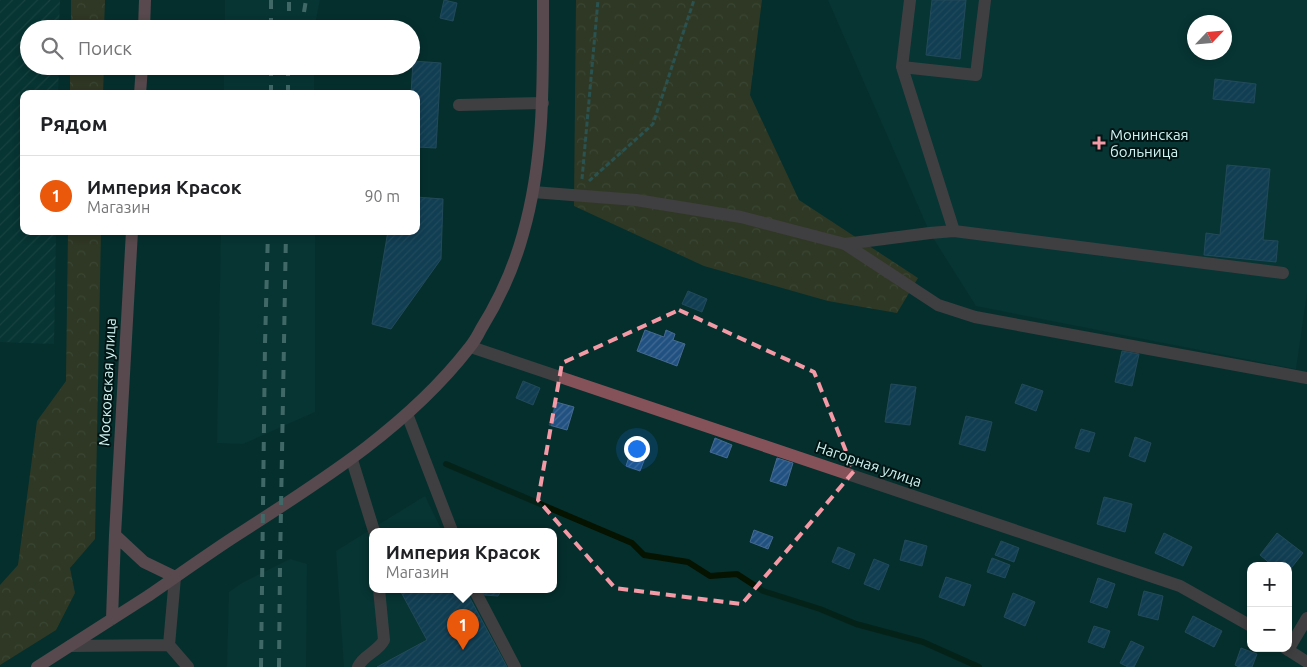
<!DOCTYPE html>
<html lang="ru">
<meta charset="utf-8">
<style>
:root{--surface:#fff;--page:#f6f6f6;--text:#202124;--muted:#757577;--line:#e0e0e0;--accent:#ea580c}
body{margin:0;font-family:Ubuntu,sans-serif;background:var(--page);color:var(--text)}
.controls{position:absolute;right:15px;bottom:15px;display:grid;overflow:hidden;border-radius:10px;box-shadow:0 2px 8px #0003}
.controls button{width:45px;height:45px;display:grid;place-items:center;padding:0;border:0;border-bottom:1px solid var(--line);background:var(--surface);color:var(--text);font:25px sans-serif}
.compass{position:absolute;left:1187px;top:15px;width:45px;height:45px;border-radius:50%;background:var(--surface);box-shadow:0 2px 8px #0003;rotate:64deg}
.you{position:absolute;left:636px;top:448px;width:18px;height:18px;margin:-12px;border:4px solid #fff;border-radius:50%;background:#1a73e8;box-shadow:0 0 0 8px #1a73e833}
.badge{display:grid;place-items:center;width:32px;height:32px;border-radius:50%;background:var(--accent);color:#fff;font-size:16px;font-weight:700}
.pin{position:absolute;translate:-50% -41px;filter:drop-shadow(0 1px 2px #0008)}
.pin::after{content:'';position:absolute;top:26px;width:18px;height:15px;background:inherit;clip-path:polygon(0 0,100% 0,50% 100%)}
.popup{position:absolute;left:369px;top:528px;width:188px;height:65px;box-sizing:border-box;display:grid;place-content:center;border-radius:10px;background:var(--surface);filter:drop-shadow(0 1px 4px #0005);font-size:16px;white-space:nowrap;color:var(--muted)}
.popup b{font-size:19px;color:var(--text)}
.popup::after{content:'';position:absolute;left:50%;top:100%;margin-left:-10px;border:10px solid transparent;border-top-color:var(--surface)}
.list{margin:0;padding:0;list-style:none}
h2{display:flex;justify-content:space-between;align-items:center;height:65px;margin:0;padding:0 20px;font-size:21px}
h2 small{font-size:16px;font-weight:400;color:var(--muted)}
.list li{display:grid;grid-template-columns:32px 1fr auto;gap:15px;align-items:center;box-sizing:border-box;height:80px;padding:0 20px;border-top:1px solid var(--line)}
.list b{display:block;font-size:19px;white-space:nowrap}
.list p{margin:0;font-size:16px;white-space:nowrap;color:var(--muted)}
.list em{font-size:16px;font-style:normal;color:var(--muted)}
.icon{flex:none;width:28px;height:28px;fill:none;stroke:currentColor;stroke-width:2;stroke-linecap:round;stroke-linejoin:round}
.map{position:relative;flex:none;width:1307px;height:667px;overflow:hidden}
.search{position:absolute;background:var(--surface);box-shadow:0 2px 8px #0003;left:20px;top:20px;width:400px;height:55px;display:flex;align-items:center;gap:12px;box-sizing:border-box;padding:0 18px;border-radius:28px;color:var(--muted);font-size:19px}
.panel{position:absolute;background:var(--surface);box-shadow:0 2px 8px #0003;left:20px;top:90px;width:400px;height:145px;border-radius:10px}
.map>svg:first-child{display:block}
.built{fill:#093c3a;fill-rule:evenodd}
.industrial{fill:url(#industrial-furrows)}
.forest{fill:url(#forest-crowns)}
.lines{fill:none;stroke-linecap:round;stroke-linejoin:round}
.stream{stroke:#051300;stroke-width:6}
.building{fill:url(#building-hatch);stroke:#466990}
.path{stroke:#557c7a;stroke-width:3;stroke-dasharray:5 2.5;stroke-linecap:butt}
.lane{stroke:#865259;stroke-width:12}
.street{stroke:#865259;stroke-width:12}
.secondary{stroke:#bb6874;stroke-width:12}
.rail{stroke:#88aeac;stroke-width:4;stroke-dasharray:9 9;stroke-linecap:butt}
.marked{fill:none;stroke:#f49aa6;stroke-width:4;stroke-dasharray:10 6;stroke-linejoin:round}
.poi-dot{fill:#f49aa6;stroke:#011514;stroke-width:2}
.labels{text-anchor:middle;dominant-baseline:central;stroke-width:4;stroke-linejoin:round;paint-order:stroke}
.poi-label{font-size:15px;fill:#d0f3f1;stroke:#011514;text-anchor:start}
.street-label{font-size:15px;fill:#d0f3f1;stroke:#011514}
</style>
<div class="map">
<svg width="1307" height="667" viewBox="0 0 1307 667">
<defs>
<pattern id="industrial-furrows" width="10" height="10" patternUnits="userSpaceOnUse" patternTransform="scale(1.25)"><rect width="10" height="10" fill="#093c3a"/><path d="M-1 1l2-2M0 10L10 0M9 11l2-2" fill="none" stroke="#2c5957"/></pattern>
<pattern id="forest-crowns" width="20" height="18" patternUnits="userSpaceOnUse" patternTransform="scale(1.25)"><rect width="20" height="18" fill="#634419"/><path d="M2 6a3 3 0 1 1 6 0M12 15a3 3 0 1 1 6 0" fill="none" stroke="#785f3b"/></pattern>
<pattern id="building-hatch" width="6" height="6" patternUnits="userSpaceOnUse" patternTransform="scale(1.25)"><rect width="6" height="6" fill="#215181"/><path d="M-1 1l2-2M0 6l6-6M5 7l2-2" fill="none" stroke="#406a93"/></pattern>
</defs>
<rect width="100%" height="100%" fill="#052f2d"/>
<path class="built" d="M 225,0 L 320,0 L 314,29 L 225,29 Z
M 828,0 L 1307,0 L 1307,293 L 1296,369 L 976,306 L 930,233 ZM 1194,22 L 1224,22 L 1224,52 L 1194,52 Z
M 224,66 L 314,66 L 314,94 L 224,94 Z
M 221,231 L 315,231 L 315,412 L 243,444 L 217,443 Z
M 425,496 L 442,531 L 373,531 L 373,589 L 471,589 L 511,667 L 344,667 L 336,551 Z
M 290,559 L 307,564 L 306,667 L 227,667 L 229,592 L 242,583 Z"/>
<path class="industrial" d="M 0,0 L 60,0 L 59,29 L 29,29 L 29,66 L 59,66 L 58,94 L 24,94 L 24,231 L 56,231 L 54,344 L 0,342 Z"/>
<path class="forest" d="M 71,0 L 105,0 L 104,29 L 71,29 Z
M 576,0 L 762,0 L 750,95 L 799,200 L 918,278 L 897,313 L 828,301 L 704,266 L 574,206 Z
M 70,66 L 104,66 L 103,94 L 70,94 Z
M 68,231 L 101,231 L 95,539 L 70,568 L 75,593 L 56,630 L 0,665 L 0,585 L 18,565 L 37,421 L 66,381 Z"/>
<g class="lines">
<path class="stream" d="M 446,464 L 632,543 L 644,555 L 688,562 L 710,576 L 737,574 L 763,591 L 820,609 L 856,624 L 923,642 L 979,667"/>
</g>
<path class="building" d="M 444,0 L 457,3 L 453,21 L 440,18 Z
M 932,0 L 966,0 L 960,59 L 926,55 Z
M 413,61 L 441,63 L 436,148 L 416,147 L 416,94 L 411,94 Z
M 1215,79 L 1256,84 L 1254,103 L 1213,99 Z
M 1227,165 L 1270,169 L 1263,240 L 1278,241 L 1276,262 L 1204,255 L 1206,233 L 1220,235 Z
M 416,197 L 443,199 L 441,259 L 391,329 L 372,324 L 388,231 L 416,231 Z
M 688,291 L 707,299 L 702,312 L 682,304 Z
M 645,330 L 664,337 L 666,330 L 675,334 L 673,340 L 685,344 L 677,366 L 637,351 Z
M 1122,351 L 1139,354 L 1132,386 L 1115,382 Z
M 523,381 L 540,388 L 533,405 L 516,398 Z
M 891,384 L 916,387 L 910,425 L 885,422 Z
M 1022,384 L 1043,391 L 1036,411 L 1015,403 Z
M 556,402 L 574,407 L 567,430 L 549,425 Z
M 966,416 L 992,422 L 985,451 L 959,444 Z
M 1081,429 L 1095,433 L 1089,452 L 1075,448 Z
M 1135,437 L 1151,443 L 1145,462 L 1129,456 Z
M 715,438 L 732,445 L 727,458 L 710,452 Z
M 633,445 L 648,450 L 640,471 L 626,466 Z
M 777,458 L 793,463 L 786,486 L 770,481 Z
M 1104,497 L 1132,504 L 1125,532 L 1097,524 Z
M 754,530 L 773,537 L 768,549 L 750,542 Z
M 1164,533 L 1192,547 L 1183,566 L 1155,553 Z
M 1277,533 L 1303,553 L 1288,572 L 1288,566 L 1273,566 L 1260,555 Z
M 905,540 L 927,546 L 922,566 L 900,560 Z
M 1001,541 L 1019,548 L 1014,562 L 995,555 Z
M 838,547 L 855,554 L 849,569 L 832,562 Z
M 992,558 L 1010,565 L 1005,578 L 987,572 Z
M 874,559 L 889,565 L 879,590 L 864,584 Z
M 946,577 L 971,585 L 964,606 L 939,597 Z
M 1098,578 L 1115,584 L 1107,608 L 1090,602 Z
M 408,589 L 465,589 L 507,667 L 377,667 L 427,640 L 401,592 Z
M 481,589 L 502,589 L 498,596 L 484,595 Z
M 1144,591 L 1163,596 L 1158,620 L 1138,615 Z
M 1013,593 L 1035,602 L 1025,626 L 1004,617 Z
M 1193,616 L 1222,631 L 1214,647 L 1185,632 Z
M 1094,626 L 1110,631 L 1104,648 L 1088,642 Z
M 1131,641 L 1144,647 L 1134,667 L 1128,667 L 1120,663 Z
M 1241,648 L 1257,654 L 1252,667 L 1239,667 L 1235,665 Z"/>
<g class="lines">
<path class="path" d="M 582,179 L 598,0
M 589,181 L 653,124 L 694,0"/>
<path class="lane" d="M 910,0 L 902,67 L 954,231 L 1283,273
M 902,67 L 976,75 L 985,0
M 459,105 L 543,103
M 845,244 L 930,233 L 954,231
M 352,460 L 374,531
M 175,577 L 169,645 L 188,667
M 70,646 L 169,645
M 358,667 C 363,655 378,652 384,640 L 379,589"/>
<path class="street" d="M 533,192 L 636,200 L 741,217 L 845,244 L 938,305 L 975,317 L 1307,378
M 471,347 L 1180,586 L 1251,626
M 407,414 L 452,531
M 474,589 L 515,667
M 1285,648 L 1307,662
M 1288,650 L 1307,618"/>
<path class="secondary" d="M 144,29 L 145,0
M 140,94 L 142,66
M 115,535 L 144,562 L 175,577
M 112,619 L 115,535 L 132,231
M 37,667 C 74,643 111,620 148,596 C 177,576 205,556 234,537 C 318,483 407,428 469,348 C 474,342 478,335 481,329 C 499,300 514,267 523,234 C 545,157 543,79 543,0"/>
<path class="rail" d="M 271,0 L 271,29
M 304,12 L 306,0
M 289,29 L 289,0
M 271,94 L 271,66
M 288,94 L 288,66
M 261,667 L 265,344 L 268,231
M 279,667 L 280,564 L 286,231"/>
</g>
<path d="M0 0H1307V667H0ZM 679,310 L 814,372 L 854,471 L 742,604 L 615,588 L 538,500 L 562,363 Z" fill="#052f2d" fill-opacity=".55" fill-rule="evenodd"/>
<path class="marked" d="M 679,310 L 814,372 L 854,471 L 742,604 L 615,588 L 538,500 L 562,363 Z"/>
<path class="poi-dot" d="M1096.5 135.5h5v5h5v5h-5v5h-5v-5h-5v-5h5z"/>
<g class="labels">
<g class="poi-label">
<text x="1110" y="134">Монинская<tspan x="1110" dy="17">больница</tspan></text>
</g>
<g class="street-label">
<text transform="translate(107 382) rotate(-87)">Московская улица</text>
<text transform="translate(869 464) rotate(19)">Нагорная улица</text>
</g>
</g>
</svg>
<div class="controls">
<button>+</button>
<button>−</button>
</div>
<svg class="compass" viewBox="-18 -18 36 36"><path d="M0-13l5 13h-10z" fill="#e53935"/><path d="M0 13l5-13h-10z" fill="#757577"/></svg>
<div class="you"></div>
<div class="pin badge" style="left:463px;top:650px">1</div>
<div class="popup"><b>Империя Красок</b>Магазин</div>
<div class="search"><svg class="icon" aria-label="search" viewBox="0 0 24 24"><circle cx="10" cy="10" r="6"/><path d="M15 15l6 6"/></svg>Поиск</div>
<section class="panel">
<h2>Рядом<small></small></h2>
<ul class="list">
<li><span class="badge">1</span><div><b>Империя Красок</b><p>Магазин</p></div><em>90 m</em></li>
</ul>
</section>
</div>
